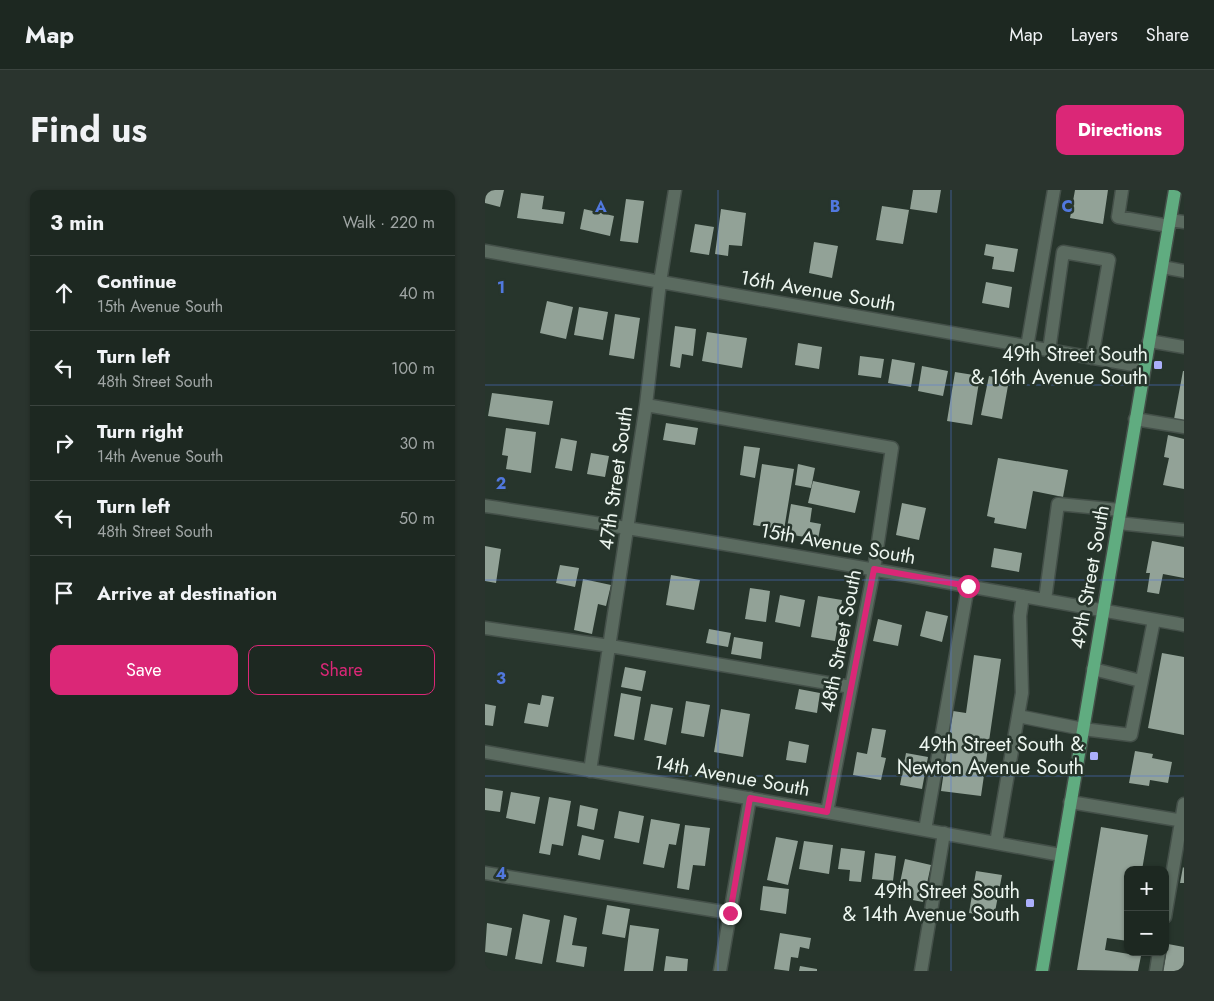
<!DOCTYPE html>
<meta charset="utf-8">
<style>
:root{--surface:#1d2821;--page:#2a342e;--text:#f1f3f6;--muted:#a0a6a5;--line:#3b443f;--accent:#db2777}
body{margin:0;font-family:Jost,sans-serif;background:var(--page);color:var(--text)}
.controls{position:absolute;right:15px;bottom:15px;display:grid;overflow:hidden;border-radius:10px;box-shadow:0 1px 4px #0004}
.controls button{width:45px;height:45px;display:grid;place-items:center;padding:0;border:0;border-bottom:1px solid var(--line);background:var(--surface);color:var(--text);font:25px sans-serif}
.stop{position:absolute;width:15px;height:15px;margin:-11px;border:4px solid #db2777;border-radius:50%;background:#fff}
.stop.end{background:#db2777;border-color:#fff;box-shadow:0 1px 5px #0008}
.list{margin:0;padding:0;list-style:none}
h2{display:flex;justify-content:space-between;align-items:center;height:65px;margin:0;padding:0 20px;font-size:21px}
h2 small{font-size:16px;font-weight:400;color:var(--muted)}
.list li{display:grid;grid-template-columns:32px 1fr auto;gap:15px;align-items:center;box-sizing:border-box;height:75px;padding:0 20px;border-top:1px solid var(--line)}
.list b{display:block;font-size:19px;white-space:nowrap}
.list p{margin:0;font-size:16px;white-space:nowrap;color:var(--muted)}
.list em{font-size:16px;font-style:normal;color:var(--muted)}
.actions{display:flex;gap:10px;padding:15px 20px}
.actions a{flex:1;padding:11px 0;border:1px solid var(--accent);border-radius:10px;text-align:center;font-size:18px;color:var(--accent)}
.actions .main{background:var(--accent);color:#fff}
.icon{flex:none;width:28px;height:28px;fill:none;stroke:currentColor;stroke-width:2;stroke-linecap:round;stroke-linejoin:round}
.map{position:relative;flex:none;width:699px;height:781px;overflow:hidden;border-radius:10px}
header{display:flex;align-items:center;gap:30px;box-sizing:border-box;height:70px;padding:0 25px;background:var(--surface);border-bottom:1px solid var(--line)}
header strong{font-size:24px}
nav{display:flex;gap:28px;margin-inline-start:auto;font-size:18px}
.intro{display:flex;align-items:center;justify-content:space-between;box-sizing:border-box;height:120px;padding:0 30px}
h1{margin:0;font-size:35px}
.button{padding:12px 22px;border-radius:10px;background:var(--accent);color:#fff;font-size:18px;font-weight:700}
main{display:flex;gap:30px;padding:0 30px}
aside{flex:1;background:var(--surface);border-radius:10px;box-shadow:0 1px 4px #0004}
.map>svg:first-child{display:block}
.building{fill:#92a297}
.lines{fill:none;stroke-linecap:round;stroke-linejoin:round}
.minor-casing{stroke:#445049;stroke-width:15}
.major-casing{stroke:#445049;stroke-width:15}
.minor{stroke:#5b6b60;stroke-width:12}
.major{stroke:#60ac80;stroke-width:12}
.route{stroke:#db2777;stroke-width:6}
.grid{fill:none;stroke:#5178de;stroke-width:1;stroke-opacity:0.55}
.poi-dot{fill:#abaffb;stroke:#27352c;stroke-width:2}
.labels{text-anchor:middle;dominant-baseline:central;stroke-width:5;stroke-linejoin:round;paint-order:stroke}
.street-label{font-size:20px;fill:#edf6f0;stroke:#27352c}
.poi-label{font-size:20px;fill:#edf6f0;stroke:#27352c;text-anchor:end}
.grid-label{font-size:16px;text-anchor:middle;font-weight:bold;fill:#5178de;stroke:#27352c;stroke-width:5;stroke-linejoin:round;paint-order:stroke}
</style>
<header>
<strong>Map</strong>
<nav><a>Map</a><a>Layers</a><a>Share</a></nav>
</header>
<div class="intro"><h1>Find us</h1><a class="button">Directions</a></div>
<main>
<aside>
<h2>3 min<small>Walk · 220 m</small></h2>
<ul class="list">
<li><svg class="icon" aria-label="ahead" viewBox="0 0 24 24"><path d="M12 20V5M6 11l6-6 6 6"/></svg><div><b>Continue</b><p>15th Avenue South</p></div><em>40 m</em></li>
<li><svg class="icon" aria-label="left" viewBox="0 0 24 24"><path d="M17 20v-9H6M10 6l-5 5 5 5"/></svg><div><b>Turn left</b><p>48th Street South</p></div><em>100 m</em></li>
<li><svg class="icon" aria-label="right" viewBox="0 0 24 24"><path d="M7 20v-9h11M14 6l5 5-5 5"/></svg><div><b>Turn right</b><p>14th Avenue South</p></div><em>30 m</em></li>
<li><svg class="icon" aria-label="left" viewBox="0 0 24 24"><path d="M17 20v-9H6M10 6l-5 5 5 5"/></svg><div><b>Turn left</b><p>48th Street South</p></div><em>50 m</em></li>
<li><svg class="icon" aria-label="arrive" viewBox="0 0 24 24"><path d="M6 21V4h12l-3 4 3 4H6"/></svg><div><b>Arrive at destination</b></div></li>
</ul>
<div class="actions"><a class="main">Save</a><a>Share</a></div>
</aside>
<div class="map">
<svg width="699" height="781" viewBox="0 0 699 781">
<rect width="100%" height="100%" fill="#27352c"/>
<path class="building" d="M 0,0 L 19,0 L 15,17 L 0,13 Z
M 428,0 L 456,0 L 452,23 L 425,19 Z
M 590,0 L 623,0 L 618,34 L 585,28 Z
M 36,3 L 59,6 L 57,19 L 80,22 L 78,34 L 32,28 Z
M 141,9 L 159,11 L 153,53 L 135,51 Z
M 397,16 L 424,20 L 418,54 L 391,50 Z
M 99,19 L 129,26 L 125,46 L 95,39 Z
M 236,19 L 261,23 L 257,56 L 244,55 L 243,66 L 230,64 Z
M 210,34 L 229,37 L 224,65 L 205,62 Z
M 329,52 L 353,56 L 347,88 L 324,83 Z
M 501,54 L 533,59 L 529,82 L 507,79 L 509,67 L 499,65 Z
M 501,92 L 527,97 L 524,118 L 497,113 Z
M 62,111 L 88,117 L 81,149 L 55,143 Z
M 94,117 L 123,122 L 118,150 L 89,145 Z
M 130,124 L 155,128 L 149,169 L 124,165 Z
M 190,136 L 211,139 L 208,166 L 197,164 L 195,178 L 185,176 Z
M 222,142 L 262,148 L 257,178 L 217,171 Z
M 313,153 L 337,157 L 334,179 L 310,175 Z
M 375,166 L 399,169 L 396,188 L 373,185 Z
M 407,169 L 430,173 L 426,197 L 403,193 Z
M 437,176 L 463,181 L 458,206 L 433,201 Z
M 698,181 L 699,181 L 699,231 L 689,229 Z
M 470,182 L 495,186 L 487,235 L 462,231 Z
M 504,186 L 524,190 L 517,229 L 496,225 Z
M 7,203 L 68,211 L 64,235 L 3,226 Z
M 181,233 L 213,238 L 210,255 L 178,250 Z
M 21,238 L 51,242 L 46,283 L 21,279 L 23,266 L 17,265 Z
M 683,245 L 699,249 L 699,299 L 678,295 L 684,268 L 679,267 Z
M 76,248 L 92,251 L 87,281 L 70,278 Z
M 259,256 L 275,258 L 270,288 L 255,285 Z
M 106,263 L 124,266 L 120,287 L 102,284 Z
M 513,268 L 583,280 L 578,307 L 548,301 L 541,339 L 509,333 L 510,328 L 502,326 Z
M 277,274 L 309,279 L 299,340 L 268,335 Z
M 313,274 L 330,278 L 326,298 L 310,295 Z
M 328,291 L 375,301 L 370,323 L 323,313 Z
M 417,313 L 441,318 L 434,350 L 411,345 Z
M 306,314 L 327,318 L 325,332 L 336,334 L 333,349 L 301,344 Z
M 667,351 L 699,357 L 699,388 L 678,384 L 674,404 L 662,402 L 665,383 L 661,383 Z
M 0,356 L 16,359 L 11,393 L 0,391 Z
M 509,358 L 537,363 L 534,382 L 506,377 Z
M 75,375 L 94,378 L 90,397 L 71,393 Z
M 186,385 L 215,390 L 209,420 L 181,415 Z
M 98,389 L 126,395 L 121,416 L 113,414 L 107,444 L 89,440 Z
M 265,398 L 285,401 L 281,432 L 260,429 Z
M 295,405 L 320,410 L 315,437 L 290,432 Z
M 333,406 L 357,410 L 350,451 L 326,447 Z
M 441,421 L 463,426 L 457,452 L 435,446 Z
M 393,429 L 417,435 L 413,456 L 388,451 Z
M 224,439 L 246,443 L 243,457 L 221,453 Z
M 249,447 L 278,452 L 276,469 L 246,464 Z
M 677,463 L 699,467 L 699,545 L 663,538 Z
M 489,465 L 516,469 L 496,606 L 456,601 L 468,521 L 481,523 Z
M 140,477 L 161,481 L 157,501 L 136,497 Z
M 314,499 L 335,503 L 332,523 L 310,519 Z
M 136,503 L 156,507 L 149,550 L 129,546 Z
M 57,505 L 69,507 L 63,537 L 39,533 L 43,513 L 55,515 Z
M 201,511 L 225,515 L 219,547 L 196,543 Z
M 0,514 L 11,516 L 8,536 L 0,535 Z
M 166,514 L 188,518 L 181,555 L 159,550 Z
M 236,519 L 265,524 L 258,567 L 229,562 Z
M 387,538 L 401,540 L 396,567 L 401,568 L 396,590 L 368,585 L 372,562 L 382,564 Z
M 304,551 L 324,555 L 321,573 L 301,570 Z
M 650,561 L 668,564 L 667,568 L 687,572 L 683,593 L 665,590 L 664,596 L 644,593 Z
M 421,563 L 443,567 L 437,599 L 415,595 Z
M 0,598 L 18,601 L 15,622 L 0,620 Z
M 26,602 L 55,607 L 50,634 L 21,628 Z
M 64,607 L 86,611 L 78,656 L 67,654 L 65,665 L 54,663 Z
M 95,615 L 113,619 L 109,640 L 92,636 Z
M 134,621 L 159,626 L 154,653 L 129,648 Z
M 166,629 L 195,634 L 191,655 L 184,654 L 179,678 L 158,674 Z
M 200,635 L 225,638 L 220,676 L 208,675 L 204,700 L 192,698 Z
M 616,637 L 663,645 L 657,680 L 643,680 L 643,751 L 622,748 L 620,760 L 656,766 L 653,781 L 592,780 Z
M 97,645 L 119,650 L 115,670 L 93,665 Z
M 291,647 L 313,651 L 303,695 L 282,690 Z
M 319,651 L 348,655 L 344,684 L 314,679 Z
M 356,658 L 380,661 L 376,692 L 364,691 L 365,680 L 353,679 Z
M 390,663 L 411,666 L 408,691 L 387,689 Z
M 420,669 L 446,675 L 438,712 L 412,707 Z
M 698,677 L 699,678 L 699,693 L 695,693 Z
M 491,681 L 517,685 L 509,727 L 484,723 Z
M 278,696 L 304,699 L 301,724 L 275,720 Z
M 122,715 L 145,719 L 140,748 L 117,744 Z
M 38,724 L 65,730 L 57,774 L 30,769 Z
M 79,725 L 92,728 L 87,755 L 102,757 L 99,777 L 71,772 Z
M 2,733 L 27,738 L 22,766 L 0,762 Z
M 145,735 L 174,739 L 168,781 L 139,781 Z
M 295,743 L 326,748 L 324,759 L 315,757 L 313,768 L 306,767 L 304,781 L 289,779 Z
M 683,754 L 699,757 L 699,781 L 678,781 Z
M 181,766 L 203,769 L 202,781 L 179,781 Z
M 315,776 L 332,779 L 332,781 L 314,781 Z"/>
<g class="lines">
<g class="minor-casing">
<path id="minor" d="M 637,0 L 633,27 L 684,36
M 685,30 L 699,32
M 0,61 L 660,177
M 677,77 L 699,81
M 664,151 L 699,157
M 542,157 L 569,0
M 564,161 L 578,62 L 624,70 L 607,168
M 161,215 L 407,258 L 389,379 L 342,622
M 650,229 L 699,237
M 0,316 C 234,351 466,393 699,435
M 633,333 L 699,340
M 560,410 L 573,314 L 635,320
M 0,438 L 125,456 L 366,497
M 608,479 L 656,491
M 533,526 L 598,539 L 646,545 L 669,430
M 0,562 L 342,622 L 576,665
M 105,581 L 161,215 L 175,92 L 190,0
M 585,612 L 699,631
M 440,640 L 483,396
M 511,653 L 537,503 L 535,426 L 538,406
M 0,683 L 245,723
M 680,727 L 699,614
M 235,781 L 265,608
M 436,781 L 459,643
M 671,781 L 674,762"/>
</g>
<g class="major-casing">
<path id="major" d="M 557,781 L 690,0"/>
</g>
<use href="#minor" class="minor"/>
<use href="#major" class="major"/>
</g>
<g class="lines">
<path class="route" d="M 245,723 L 265,608 L 342,622 L 389,379 L 483,396"/>
</g>
<path class="grid" d="M 233,0 L 233,781M 466,0 L 466,781M 0,195 L 699,195M 0,390 L 699,390M 0,586 L 699,586"/>
<g class="poi-dot">
<rect x="668" y="170" width="10" height="10" rx="2.5"/>
<rect x="604" y="561" width="10" height="10" rx="2.5"/>
<rect x="540" y="708" width="10" height="10" rx="2.5"/>
</g>
<g class="labels">
<g class="street-label">
<text transform="translate(333 101) rotate(10)">16th Avenue South</text>
<text transform="translate(131 288) rotate(-82)">47th Street South</text>
<text transform="translate(353 354) rotate(10)">15th Avenue South</text>
<text transform="translate(605 387) rotate(-80)">49th Street South</text>
<text transform="translate(356 451) rotate(-79)">48th Street South</text>
<text transform="translate(247 586) rotate(10)">14th Avenue South</text>
</g>
<g class="poi-label">
<text x="663" y="164">49th Street South<tspan x="663" dy="23">&amp; 16th Avenue South</tspan></text>
<text x="599" y="554">49th Street South &amp;<tspan x="599" dy="23">Newton Avenue South</tspan></text>
<text x="535" y="701">49th Street South<tspan x="535" dy="23">&amp; 14th Avenue South</tspan></text>
</g>
</g>
<g class="grid-label">
<text x="116" y="22">A</text>
<text x="350" y="22">B</text>
<text x="582" y="22">C</text>
<text x="16" y="103">1</text>
<text x="16" y="299">2</text>
<text x="16" y="494">3</text>
<text x="16" y="689">4</text>
</g>
</svg>
<div class="controls">
<button>+</button>
<button>−</button>
</div>
<div class="stop" style="left:483px;top:396px"></div>
<div class="stop end" style="left:245px;top:723px"></div>
</div>
</main>
